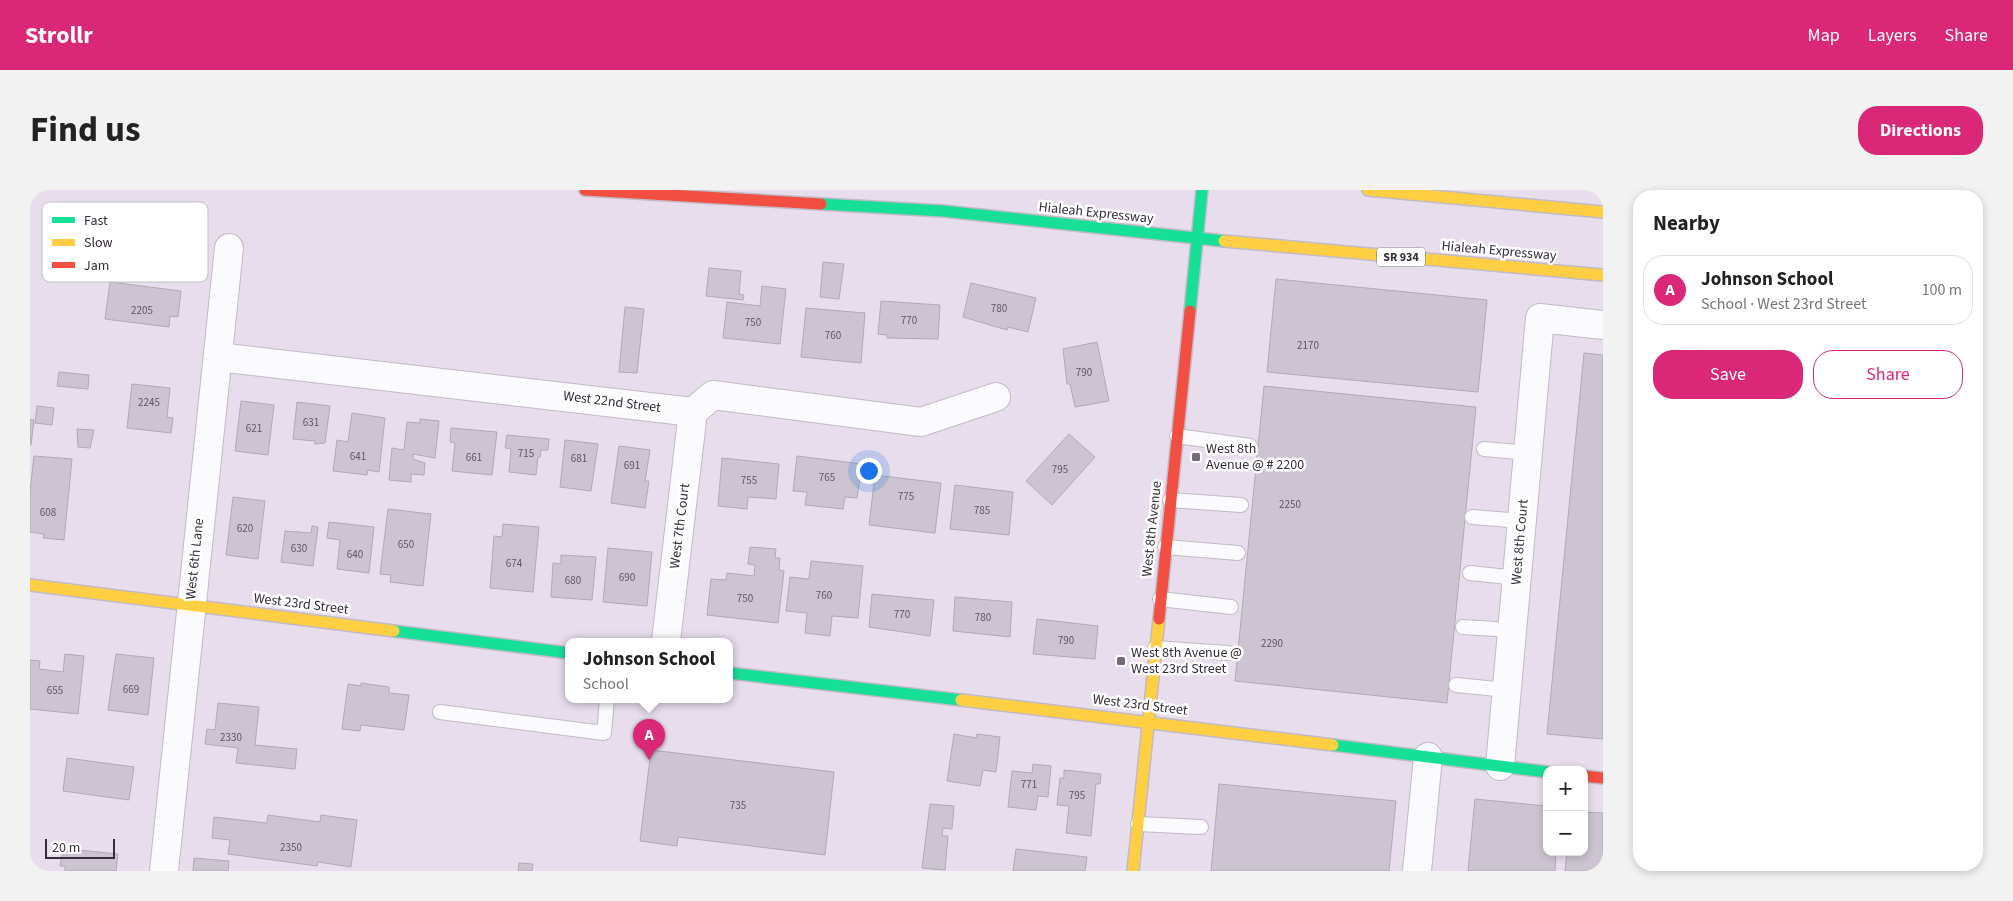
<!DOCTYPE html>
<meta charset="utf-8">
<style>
:root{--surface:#fff;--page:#f2f2f2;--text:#222;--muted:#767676;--line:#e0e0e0;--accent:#db2777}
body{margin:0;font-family:"Source Sans 3",sans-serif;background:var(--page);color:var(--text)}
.controls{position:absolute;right:15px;bottom:15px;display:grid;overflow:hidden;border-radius:10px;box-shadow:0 2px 8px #0003}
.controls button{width:45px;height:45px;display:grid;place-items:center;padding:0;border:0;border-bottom:1px solid var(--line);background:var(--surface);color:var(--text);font:25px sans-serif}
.scale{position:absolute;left:15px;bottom:12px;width:70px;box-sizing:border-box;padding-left:5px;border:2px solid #352e39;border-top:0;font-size:14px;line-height:18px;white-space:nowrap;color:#352e39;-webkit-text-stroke:4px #fff;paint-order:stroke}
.you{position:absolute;left:838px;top:280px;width:18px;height:18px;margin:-12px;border:4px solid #fff;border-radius:50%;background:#1a73e8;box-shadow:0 0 0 8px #1a73e833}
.badge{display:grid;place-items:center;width:32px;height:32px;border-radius:50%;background:var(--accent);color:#fff;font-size:16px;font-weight:700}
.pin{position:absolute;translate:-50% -41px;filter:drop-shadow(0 1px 2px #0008)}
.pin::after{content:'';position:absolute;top:26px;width:18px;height:15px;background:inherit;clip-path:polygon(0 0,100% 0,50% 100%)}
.popup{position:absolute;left:535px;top:448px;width:168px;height:65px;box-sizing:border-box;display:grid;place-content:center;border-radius:10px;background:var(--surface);filter:drop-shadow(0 1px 4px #0005);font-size:16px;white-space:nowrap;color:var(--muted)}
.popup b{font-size:19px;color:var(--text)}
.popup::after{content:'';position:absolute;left:50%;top:100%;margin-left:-10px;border:10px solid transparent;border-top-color:var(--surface)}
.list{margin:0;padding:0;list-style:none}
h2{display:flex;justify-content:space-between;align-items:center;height:65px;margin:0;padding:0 20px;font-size:21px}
h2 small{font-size:16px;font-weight:400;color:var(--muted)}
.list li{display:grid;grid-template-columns:32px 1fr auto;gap:15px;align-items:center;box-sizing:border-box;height:70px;margin:0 10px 10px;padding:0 10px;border:1px solid var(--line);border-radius:20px}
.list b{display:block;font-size:19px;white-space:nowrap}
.list p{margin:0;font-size:16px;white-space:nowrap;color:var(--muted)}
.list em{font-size:16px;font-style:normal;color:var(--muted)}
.actions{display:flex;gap:10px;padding:15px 20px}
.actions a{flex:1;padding:11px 0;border:1px solid var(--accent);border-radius:20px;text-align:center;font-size:18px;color:var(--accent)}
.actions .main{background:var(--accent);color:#fff}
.map{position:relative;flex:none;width:1573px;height:681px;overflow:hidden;border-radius:20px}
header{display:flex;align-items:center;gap:30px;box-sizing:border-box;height:70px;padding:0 25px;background:var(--accent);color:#fff}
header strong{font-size:24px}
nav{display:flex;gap:28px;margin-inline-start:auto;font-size:18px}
.intro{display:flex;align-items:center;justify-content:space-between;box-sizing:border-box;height:120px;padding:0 30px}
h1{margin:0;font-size:35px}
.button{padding:12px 22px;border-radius:20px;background:var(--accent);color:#fff;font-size:18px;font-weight:700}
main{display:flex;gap:30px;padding:0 30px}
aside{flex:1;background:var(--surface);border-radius:20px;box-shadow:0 2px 8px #0003}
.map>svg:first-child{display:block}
.building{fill:#ccc5d1;stroke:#b1a9b4}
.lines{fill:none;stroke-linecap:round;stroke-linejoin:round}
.lane-casing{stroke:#c2bac6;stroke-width:16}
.street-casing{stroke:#c2bac6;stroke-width:30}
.fast-casing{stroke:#c2bac6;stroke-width:14}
.slow-casing{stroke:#c2bac6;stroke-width:14}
.jam-casing{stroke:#c2bac6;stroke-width:14}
.lane{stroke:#fbfafc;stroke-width:14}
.street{stroke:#fbfafc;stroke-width:28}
.fast{stroke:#16e098;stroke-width:11}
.slow{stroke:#ffcf43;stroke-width:11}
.jam{stroke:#f24e42;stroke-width:11}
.poi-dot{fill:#736b78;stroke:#fff;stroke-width:2}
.labels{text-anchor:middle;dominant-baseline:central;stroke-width:5;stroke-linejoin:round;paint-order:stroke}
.number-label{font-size:11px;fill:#5d5662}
.shield{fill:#fff;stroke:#726d74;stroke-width:1}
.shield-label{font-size:12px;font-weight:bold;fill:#352e39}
.street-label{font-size:14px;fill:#352e39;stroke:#fff}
.poi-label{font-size:14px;fill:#352e39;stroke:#fff;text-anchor:start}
.key{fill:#fff;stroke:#c2c0c4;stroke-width:1}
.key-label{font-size:14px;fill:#352e39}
</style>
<header>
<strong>Strollr</strong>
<nav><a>Map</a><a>Layers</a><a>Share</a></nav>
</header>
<div class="intro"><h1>Find us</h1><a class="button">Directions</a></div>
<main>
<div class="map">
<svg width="1573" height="681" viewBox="0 0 1573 681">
<rect width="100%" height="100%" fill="#e7ddec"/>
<path class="building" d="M 46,29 L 58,30 L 57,48 L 45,47 Z
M 97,31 L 156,38 L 150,84 L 91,77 Z
M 793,72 L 814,74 L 809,109 L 790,107 Z
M 679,78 L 711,81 L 709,104 L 714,105 L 713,110 L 676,106 Z
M 1246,89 L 1457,110 L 1448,202 L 1237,182 Z
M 80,92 L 151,101 L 148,127 L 140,126 L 139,137 L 75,129 Z
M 941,93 L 1006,108 L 998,142 L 978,137 L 977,140 L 933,127 Z
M 732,96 L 756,99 L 750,154 L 693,148 L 697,112 L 730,116 Z
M 851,111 L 910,115 L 908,149 L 857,148 L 857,145 L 848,144 Z
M 595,117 L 614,119 L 607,183 L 589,182 Z
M 776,118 L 835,123 L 831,173 L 771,167 Z
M 1067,152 L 1079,211 L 1045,217 L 1040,194 L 1037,194 L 1033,159 Z
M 1554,163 L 1573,165 L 1573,549 L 1517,544 Z
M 29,182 L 59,185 L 58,199 L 27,196 Z
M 102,194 L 140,198 L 137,227 L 143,228 L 141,243 L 97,238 Z
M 1234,196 L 1446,217 L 1417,513 L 1205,491 Z
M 211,211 L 244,215 L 238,265 L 205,261 Z
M 267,212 L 300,216 L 295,253 L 285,254 L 285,251 L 263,249 Z
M 7,216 L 24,218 L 22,235 L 5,233 Z
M 322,223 L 355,228 L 349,282 L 338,280 L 337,285 L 303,281 L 307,250 L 318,252 Z
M 0,229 L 4,230 L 1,255 L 0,255 Z
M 390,229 L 409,231 L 405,268 L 383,264 L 383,269 L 395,273 L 394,285 L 381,284 L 381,292 L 359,290 L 362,258 L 374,260 L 377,232 L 390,233 Z
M 421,238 L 467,242 L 462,285 L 422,281 L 425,253 L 420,252 Z
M 47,239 L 64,240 L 60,258 L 48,257 Z
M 1039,244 L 1065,267 L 1022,315 L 996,291 Z
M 477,245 L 519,249 L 518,260 L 511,260 L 510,267 L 508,267 L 506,285 L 479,282 L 481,259 L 475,258 Z
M 535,250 L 568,254 L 561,301 L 530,297 Z
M 589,256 L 620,260 L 615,291 L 619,291 L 615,318 L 581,313 Z
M 4,266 L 42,269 L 34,350 L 13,348 L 14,344 L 0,342 L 0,301 Z
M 767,266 L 832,274 L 827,308 L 815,307 L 813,319 L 775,315 L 777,302 L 763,301 Z
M 692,268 L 749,274 L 746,309 L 718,307 L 717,319 L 688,316 Z
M 845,285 L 911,293 L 905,343 L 839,335 Z
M 925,295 L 983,302 L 979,345 L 920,339 Z
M 203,307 L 235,311 L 228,369 L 196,365 Z
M 358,319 L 401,324 L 393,396 L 360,392 L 361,385 L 350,384 Z
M 299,332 L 344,337 L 339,383 L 307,379 L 310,350 L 297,348 Z
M 473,334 L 509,337 L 503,402 L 460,398 L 464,346 L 472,347 Z
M 282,336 L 288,337 L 283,376 L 251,372 L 255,341 L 281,343 Z
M 720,357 L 746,359 L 745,368 L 750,368 L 749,380 L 754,381 L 748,433 L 677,425 L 681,389 L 696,390 L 697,383 L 724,386 L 725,375 L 718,374 Z
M 578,358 L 622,362 L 617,416 L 573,412 Z
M 531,365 L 566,367 L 562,410 L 521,407 L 523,373 L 531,374 Z
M 781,371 L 833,376 L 828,428 L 802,426 L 800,446 L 775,443 L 777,423 L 756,421 L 760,387 L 779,389 Z
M 842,404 L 904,410 L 900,446 L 839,437 Z
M 925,407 L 982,412 L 980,447 L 923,441 Z
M 1007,429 L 1068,436 L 1065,469 L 1003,464 Z
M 35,464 L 54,466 L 48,524 L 0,519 L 0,470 L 10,471 L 9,479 L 33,482 Z
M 86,464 L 124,468 L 118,525 L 78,520 Z
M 331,493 L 359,497 L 359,503 L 379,505 L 374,540 L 331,535 L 330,541 L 312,539 L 318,494 L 331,496 Z
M 188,513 L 229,517 L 225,555 L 267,559 L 265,579 L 206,573 L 208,558 L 175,554 L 177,539 L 185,540 Z
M 924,544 L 946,548 L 947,544 L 970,547 L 966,582 L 953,580 L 950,596 L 917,591 Z
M 621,560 L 804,582 L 795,665 L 648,647 L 647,656 L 610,651 Z
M 37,568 L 104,577 L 99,610 L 33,601 Z
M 1003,574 L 1021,576 L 1018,607 L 1008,606 L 1006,620 L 978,617 L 982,581 L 1002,583 Z
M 1034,580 L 1071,584 L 1070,594 L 1066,594 L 1061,646 L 1036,643 L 1039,616 L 1027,615 L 1030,588 L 1034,588 Z
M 1189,594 L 1366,611 L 1359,681 L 1181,681 Z
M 1445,609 L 1517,616 L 1517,662 L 1526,662 L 1525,681 L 1438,681 Z
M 900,614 L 924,616 L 922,639 L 913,638 L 912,646 L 918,646 L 915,680 L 892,678 Z
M 1554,622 L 1573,623 L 1573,681 L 1535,681 L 1537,662 L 1554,662 Z
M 238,625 L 290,632 L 291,625 L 327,630 L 321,677 L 288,672 L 287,676 L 198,664 L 200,650 L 182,648 L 184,627 L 237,633 Z
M 38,659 L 88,664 L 86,681 L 35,681 L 35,676 L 30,676 L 32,665 L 38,665 Z
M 986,659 L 1057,667 L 1055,681 L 983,681 Z
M 164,668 L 199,671 L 198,681 L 163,681 Z
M 489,673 L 503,674 L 502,681 L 488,681 Z"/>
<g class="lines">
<g class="lane-casing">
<path id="lane" d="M 1147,246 L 1220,256
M 1454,259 L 1498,263
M 1140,310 L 1211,315
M 1442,327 L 1492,331
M 1135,357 L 1208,363
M 1440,383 L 1487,388
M 1130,409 L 1201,417
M 1433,437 L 1482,440
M 1125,458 L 1198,463
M 1426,495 L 1477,500
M 410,522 L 574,543 L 577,509
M 1108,634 L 1171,637"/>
</g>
<g class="street-casing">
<path id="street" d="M 188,167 L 663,222 L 683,205 L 891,232 L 966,207
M 636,451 L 663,222
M 1470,576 L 1510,128 L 1573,135
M 134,681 L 199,58
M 1387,681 L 1398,567"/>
</g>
<g class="fast-casing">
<path id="fast" d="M 791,14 L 913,21 L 1194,51
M 1160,121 L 1172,0
M 364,441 L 539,463
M 699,483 L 931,510
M 1303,555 L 1517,582"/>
</g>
<g class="slow-casing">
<path id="slow" d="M 1338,0 L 1573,22
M 1194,51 L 1573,85
M 0,395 L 364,441
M 931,510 L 1303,555
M 1103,681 L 1129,429"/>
</g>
<g class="jam-casing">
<path id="jam" d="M 555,0 L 791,14
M 1129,429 L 1160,121
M 1554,586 L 1573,588"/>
</g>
<use href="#lane" class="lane"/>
<use href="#street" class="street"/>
<use href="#fast" class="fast"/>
<use href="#slow" class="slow"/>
<use href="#jam" class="jam"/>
</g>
<g class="poi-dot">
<rect x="1161" y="262" width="10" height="10" rx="2.5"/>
<rect x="1086" y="466" width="10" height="10" rx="2.5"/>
</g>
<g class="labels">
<g class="number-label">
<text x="969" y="118">780</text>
<text x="112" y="120">2205</text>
<text x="879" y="130">770</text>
<text x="723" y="132">750</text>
<text x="803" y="145">760</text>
<text x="1278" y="155">2170</text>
<text x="1054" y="182">790</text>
<text x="119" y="212">2245</text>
<text x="281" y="232">631</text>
<text x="224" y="238">621</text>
<text x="496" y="263">715</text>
<text x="328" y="266">641</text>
<text x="444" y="267">661</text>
<text x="549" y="268">681</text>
<text x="602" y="275">691</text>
<text x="1030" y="279">795</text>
<text x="797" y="287">765</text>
<text x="719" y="290">755</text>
<text x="876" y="306">775</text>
<text x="1260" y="314">2250</text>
<text x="952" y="320">785</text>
<text x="18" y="322">608</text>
<text x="215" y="338">620</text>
<text x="376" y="354">650</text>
<text x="269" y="358">630</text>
<text x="325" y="364">640</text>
<text x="484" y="373">674</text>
<text x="597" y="387">690</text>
<text x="543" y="390">680</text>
<text x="794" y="405">760</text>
<text x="715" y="408">750</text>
<text x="872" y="424">770</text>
<text x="953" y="427">780</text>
<text x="1036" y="450">790</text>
<text x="1242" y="453">2290</text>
<text x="101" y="499">669</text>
<text x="25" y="500">655</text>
<text x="201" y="547">2330</text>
<text x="999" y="594">771</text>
<text x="1047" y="605">795</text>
<text x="708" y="615">735</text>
<text x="261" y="657">2350</text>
</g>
<rect class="shield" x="1347" y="57.5" width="48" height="19" rx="4"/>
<g class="shield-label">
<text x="1371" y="67">SR 934</text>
</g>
<g class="street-label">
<text transform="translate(1066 23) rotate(6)">Hialeah Expressway</text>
<text transform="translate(1469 61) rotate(5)">Hialeah Expressway</text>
<text transform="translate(582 212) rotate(7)">West 22nd Street</text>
<text transform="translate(650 336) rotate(-83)">West 7th Court</text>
<text transform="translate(1122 339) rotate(-84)">West 8th Avenue</text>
<text transform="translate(1490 352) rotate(-85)">West 8th Court</text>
<text transform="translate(165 369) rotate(-84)">West 6th Lane</text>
<text transform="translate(271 414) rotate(7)">West 23rd Street</text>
<text transform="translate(1110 515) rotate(7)">West 23rd Street</text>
</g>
<g class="poi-label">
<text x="1176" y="259">West 8th<tspan x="1176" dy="16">Avenue @ # 2200</tspan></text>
<text x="1101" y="463">West 8th Avenue @<tspan x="1101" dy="16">West 23rd Street</tspan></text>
</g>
</g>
<rect x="12" y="12" width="166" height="80" rx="8" class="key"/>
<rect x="22" y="27" width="23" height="6" fill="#16e098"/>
<rect x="22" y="49" width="23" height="7" fill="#ffcf43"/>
<rect x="22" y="72" width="23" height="6" fill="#f24e42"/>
<g class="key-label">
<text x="54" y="35">Fast</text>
<text x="54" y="57">Slow</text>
<text x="54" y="80">Jam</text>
</g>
</svg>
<div class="controls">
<button>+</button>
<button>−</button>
</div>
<div class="scale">20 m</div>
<div class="you"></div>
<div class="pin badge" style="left:619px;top:570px">A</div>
<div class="popup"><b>Johnson School</b>School</div>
</div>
<aside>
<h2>Nearby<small></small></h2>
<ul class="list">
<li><span class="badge">A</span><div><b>Johnson School</b><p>School · West 23rd Street</p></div><em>100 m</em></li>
</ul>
<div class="actions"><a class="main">Save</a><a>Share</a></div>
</aside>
</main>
